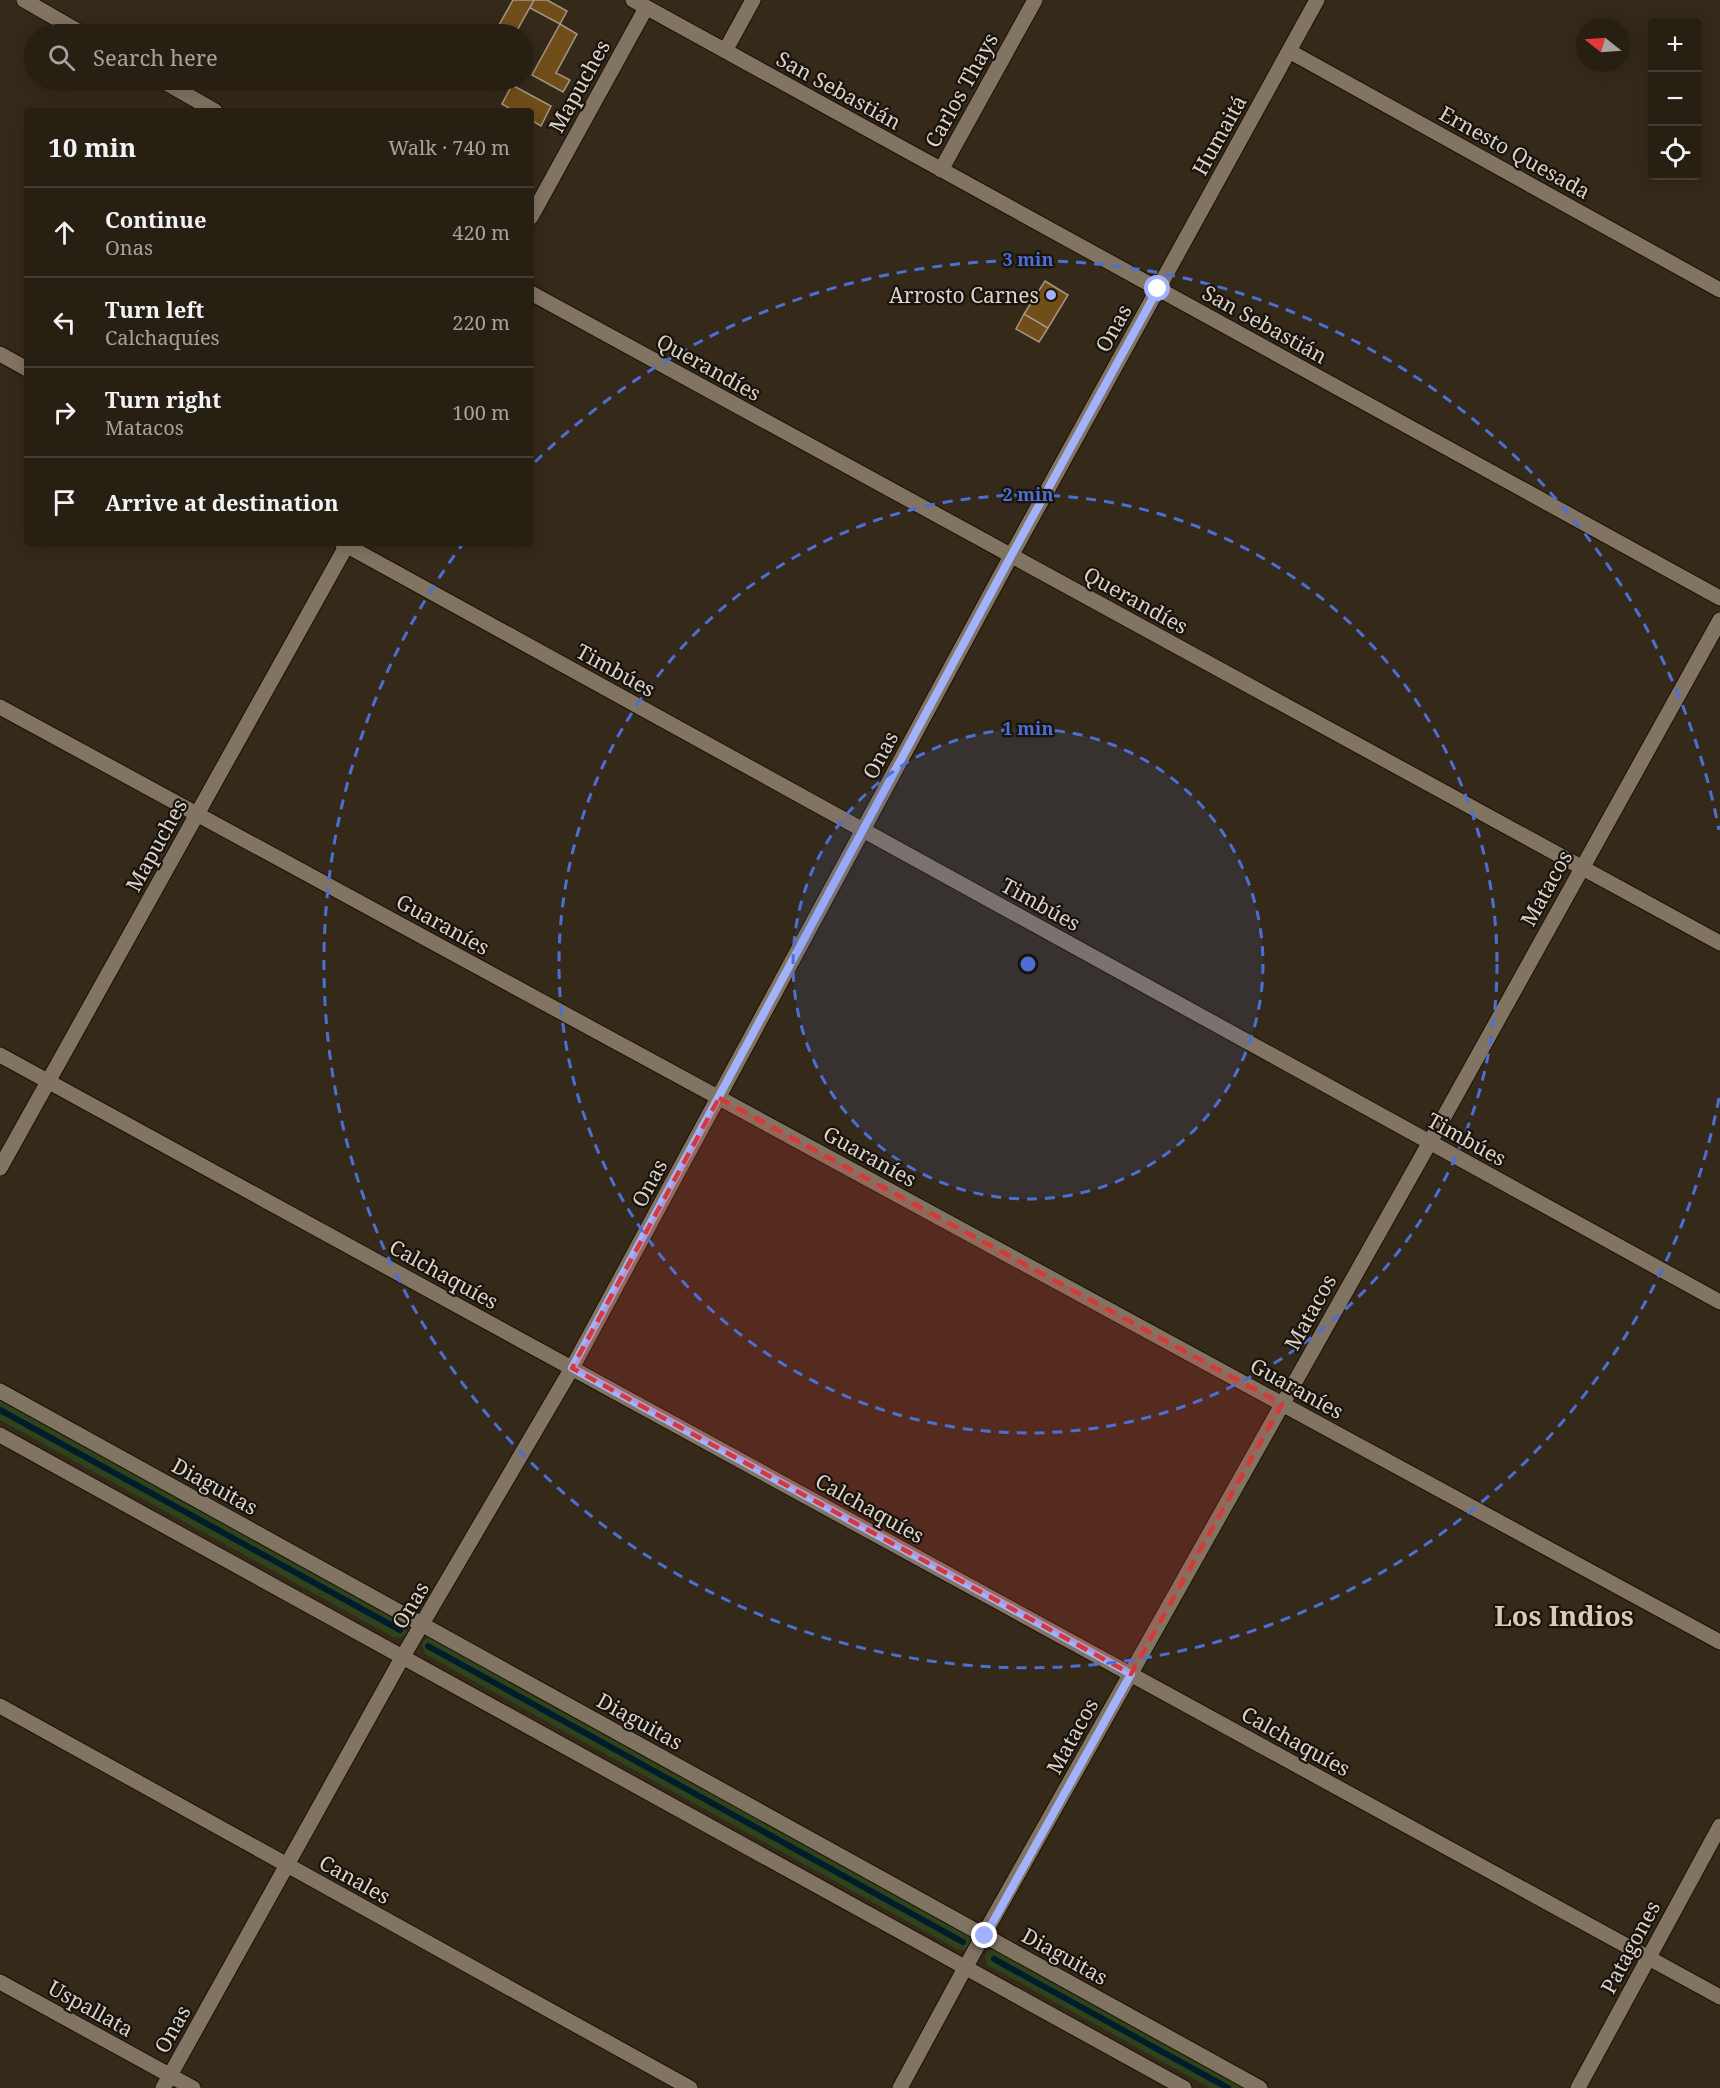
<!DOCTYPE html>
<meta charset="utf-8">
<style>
:root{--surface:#281f13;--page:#30271c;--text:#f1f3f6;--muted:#a5a2a0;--line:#443d33}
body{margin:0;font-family:"Noto Serif",serif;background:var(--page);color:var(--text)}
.controls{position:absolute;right:18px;top:18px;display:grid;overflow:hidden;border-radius:6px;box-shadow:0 3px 15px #0003}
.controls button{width:54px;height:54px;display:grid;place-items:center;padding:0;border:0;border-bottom:2px solid var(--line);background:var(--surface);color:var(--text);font:30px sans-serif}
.compass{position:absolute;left:1576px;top:18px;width:54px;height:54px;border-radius:50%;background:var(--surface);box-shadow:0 3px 15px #0003;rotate:287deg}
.stop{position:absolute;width:18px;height:18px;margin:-14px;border:4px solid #a2b2fd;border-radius:50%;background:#fff}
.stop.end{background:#a2b2fd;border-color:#fff;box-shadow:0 2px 6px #0008}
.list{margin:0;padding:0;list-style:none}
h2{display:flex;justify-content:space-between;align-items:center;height:78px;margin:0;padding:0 24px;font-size:26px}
h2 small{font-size:20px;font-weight:400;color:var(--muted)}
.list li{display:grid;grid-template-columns:39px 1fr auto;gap:18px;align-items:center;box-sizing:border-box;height:90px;padding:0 24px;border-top:2px solid var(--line)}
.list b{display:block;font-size:22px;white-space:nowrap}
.list p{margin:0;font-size:20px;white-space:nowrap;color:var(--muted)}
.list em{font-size:20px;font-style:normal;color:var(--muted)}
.icon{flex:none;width:33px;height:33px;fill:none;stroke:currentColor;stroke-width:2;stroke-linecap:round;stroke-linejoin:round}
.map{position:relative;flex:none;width:1720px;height:2088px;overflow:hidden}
.search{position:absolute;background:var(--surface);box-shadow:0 3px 15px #0003;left:24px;top:24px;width:510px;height:66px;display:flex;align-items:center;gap:15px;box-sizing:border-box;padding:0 21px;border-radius:33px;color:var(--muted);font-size:22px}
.panel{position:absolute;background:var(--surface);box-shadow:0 3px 15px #0003;left:24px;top:108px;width:510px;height:438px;border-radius:6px}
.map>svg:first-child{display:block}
.green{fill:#30421a}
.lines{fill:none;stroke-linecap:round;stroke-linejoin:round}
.stream{stroke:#001d2e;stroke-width:6}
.building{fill:#714e19;stroke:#a49683;stroke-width:1.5}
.minor-casing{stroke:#1c1104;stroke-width:17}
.minor{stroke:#827462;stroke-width:15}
.route{stroke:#a2b2fd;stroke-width:8}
.marked{fill:#d63938;fill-opacity:0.2;stroke:#d63938;stroke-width:4.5;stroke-dasharray:12 8;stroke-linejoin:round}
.ring{fill:none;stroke:#4c6fd4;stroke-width:3;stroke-dasharray:10 8}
.poi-dot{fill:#a2b2fd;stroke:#18130c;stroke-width:2}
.labels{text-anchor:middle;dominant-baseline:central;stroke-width:4.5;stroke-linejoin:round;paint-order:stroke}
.street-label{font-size:21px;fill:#dbd3c9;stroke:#18130c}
.poi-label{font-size:21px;fill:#dbd3c9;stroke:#18130c;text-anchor:end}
.district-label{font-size:27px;font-weight:bold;fill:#d9cab6;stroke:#18130c}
.centre{fill:#4c6fd4;stroke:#18130c;stroke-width:3}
.ring-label{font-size:18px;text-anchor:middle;font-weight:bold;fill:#4c6fd4;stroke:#18130c;stroke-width:4.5;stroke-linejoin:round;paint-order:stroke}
</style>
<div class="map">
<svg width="1720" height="2088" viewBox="0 0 1720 2088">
<rect width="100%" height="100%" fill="#352919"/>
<path class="green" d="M 0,1398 L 407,1624 L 406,1634 L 400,1638 L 393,1637 L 0,1420 Z
M 429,1637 L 435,1638 L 970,1936 L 970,1946 L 964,1950 L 957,1949 L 425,1654 L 422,1645 L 424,1640 Z
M 993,1948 L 1250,2088 L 1210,2088 L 988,1965 L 985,1957 L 987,1951 Z"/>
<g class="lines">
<path class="stream" d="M 0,1410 L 400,1630
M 428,1646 L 963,1942
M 994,1959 L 1228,2088"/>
</g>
<path class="building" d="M 513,0 L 534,0 L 515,34 L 494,34 Z
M 534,0 L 547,0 L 567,11 L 560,24 L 530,8 Z
M 560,24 L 577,34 L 556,73 L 570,80 L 563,92 L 532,75 Z
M 512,85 L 551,106 L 541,126 L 531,120 L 531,111 L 514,111 L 502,104 Z
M 1045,281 L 1068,295 L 1048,328 L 1024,314 Z
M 1024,314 L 1048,328 L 1039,342 L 1016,329 Z"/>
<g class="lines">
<g class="minor-casing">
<path id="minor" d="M 24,0 L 83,34
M 633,0 L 1720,598
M 725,51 L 753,0
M 1289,51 L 1720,290
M 161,80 L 215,111
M 941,170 L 1035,0
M 531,217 L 646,8
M 531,293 L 1720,943
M 0,354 L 27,369
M 342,543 L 1720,1302
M 0,707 L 1720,1642
M 0,1055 L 1720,1997
M 0,1168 L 348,543
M 0,1391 L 1260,2088
M 0,1435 L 1184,2088
M 0,1706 L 690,2088
M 0,1982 L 193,2088
M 163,2088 L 402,1658 L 572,1368 L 1011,556 L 1317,0
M 900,2088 L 965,1968 L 1430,1142 L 1720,620
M 1578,2088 L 1720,1826"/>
</g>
<use href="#minor" class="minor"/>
</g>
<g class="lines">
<path class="route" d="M 985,1936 L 1131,1674 L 572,1368 L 1011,556 L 1158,289"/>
</g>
<path class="marked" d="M 719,1098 L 1282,1404 L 1131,1674 L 572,1368 Z"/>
<circle cx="1028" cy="964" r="235" fill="#4c6fd4" fill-opacity=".12"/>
<g class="ring">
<circle cx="1028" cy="964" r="235"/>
<circle cx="1028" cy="964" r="469"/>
<path d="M1719 1098A704 704 0 1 1 462 545M535 462A704 704 0 0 1 1719 830"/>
</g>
<circle class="poi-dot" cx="1051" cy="295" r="6"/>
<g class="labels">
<g class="street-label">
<text transform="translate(579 86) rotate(-61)">Mapuches</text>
<text transform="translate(839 90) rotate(29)">San Sebastián</text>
<text transform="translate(961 90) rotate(-61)">Carlos Thays</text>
<text transform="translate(1219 135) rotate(-61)">Humaitá</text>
<text transform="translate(1515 152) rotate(29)">Ernesto Quesada</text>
<text transform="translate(1265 324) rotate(29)">San Sebastián</text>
<text transform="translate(1113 328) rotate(-61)">Onas</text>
<text transform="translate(709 367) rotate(29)">Querandíes</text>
<text transform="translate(1136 600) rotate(29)">Querandíes</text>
<text transform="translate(616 670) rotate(29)">Timbúes</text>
<text transform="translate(880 755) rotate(-62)">Onas</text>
<text transform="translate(156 845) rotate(-61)">Mapuches</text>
<text transform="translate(1546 888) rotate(-61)">Matacos</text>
<text transform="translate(1041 904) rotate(29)">Timbúes</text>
<text transform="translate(443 924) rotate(29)">Guaraníes</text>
<text transform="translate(1467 1139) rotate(29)">Timbúes</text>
<text transform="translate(870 1156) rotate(29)">Guaraníes</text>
<text transform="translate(649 1183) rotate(-62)">Onas</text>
<text transform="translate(444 1274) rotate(29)">Calchaquíes</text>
<text transform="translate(1310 1312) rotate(-61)">Matacos</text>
<text transform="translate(1297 1388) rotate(29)">Guaraníes</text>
<text transform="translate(215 1486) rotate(29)">Diaguitas</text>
<text transform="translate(870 1508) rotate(29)">Calchaquíes</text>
<text transform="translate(410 1605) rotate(-59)">Onas</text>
<text transform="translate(640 1721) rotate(29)">Diaguitas</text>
<text transform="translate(1072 1736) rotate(-61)">Matacos</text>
<text transform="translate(1296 1741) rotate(29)">Calchaquíes</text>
<text transform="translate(355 1879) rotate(29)">Canales</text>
<text transform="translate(1630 1947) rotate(-62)">Patagones</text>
<text transform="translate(1065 1956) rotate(29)">Diaguitas</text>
<text transform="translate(91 2008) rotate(29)">Uspallata</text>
<text transform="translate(172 2029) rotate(-61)">Onas</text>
</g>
<g class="poi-label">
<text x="1039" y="295">Arrosto Carnes</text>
</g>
<g class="district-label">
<text x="1564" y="1615">Los Indios</text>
</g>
</g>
<circle cx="1028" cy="964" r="9" class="centre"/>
<g class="ring-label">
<text x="1028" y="266">3 min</text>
<text x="1028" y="501">2 min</text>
<text x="1028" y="735">1 min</text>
</g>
</svg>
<div class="controls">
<button>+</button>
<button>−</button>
<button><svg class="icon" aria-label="locate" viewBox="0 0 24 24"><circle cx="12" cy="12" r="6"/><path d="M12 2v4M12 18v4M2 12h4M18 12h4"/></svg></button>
</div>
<svg class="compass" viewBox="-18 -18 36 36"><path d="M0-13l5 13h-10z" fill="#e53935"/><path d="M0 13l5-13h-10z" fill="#a5a2a0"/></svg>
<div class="stop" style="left:1158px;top:289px"></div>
<div class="stop end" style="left:985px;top:1936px"></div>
<div class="search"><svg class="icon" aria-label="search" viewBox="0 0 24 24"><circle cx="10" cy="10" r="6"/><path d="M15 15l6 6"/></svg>Search here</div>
<section class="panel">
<h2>10 min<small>Walk · 740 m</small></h2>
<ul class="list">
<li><svg class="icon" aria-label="ahead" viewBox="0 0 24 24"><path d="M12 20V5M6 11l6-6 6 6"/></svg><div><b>Continue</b><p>Onas</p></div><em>420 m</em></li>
<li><svg class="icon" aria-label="left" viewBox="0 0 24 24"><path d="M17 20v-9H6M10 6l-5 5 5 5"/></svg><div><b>Turn left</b><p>Calchaquíes</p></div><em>220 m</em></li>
<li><svg class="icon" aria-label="right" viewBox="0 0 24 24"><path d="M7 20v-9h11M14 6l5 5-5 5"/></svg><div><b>Turn right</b><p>Matacos</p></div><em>100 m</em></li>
<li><svg class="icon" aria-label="arrive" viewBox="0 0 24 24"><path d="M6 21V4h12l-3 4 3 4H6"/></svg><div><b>Arrive at destination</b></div></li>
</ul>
</section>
</div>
